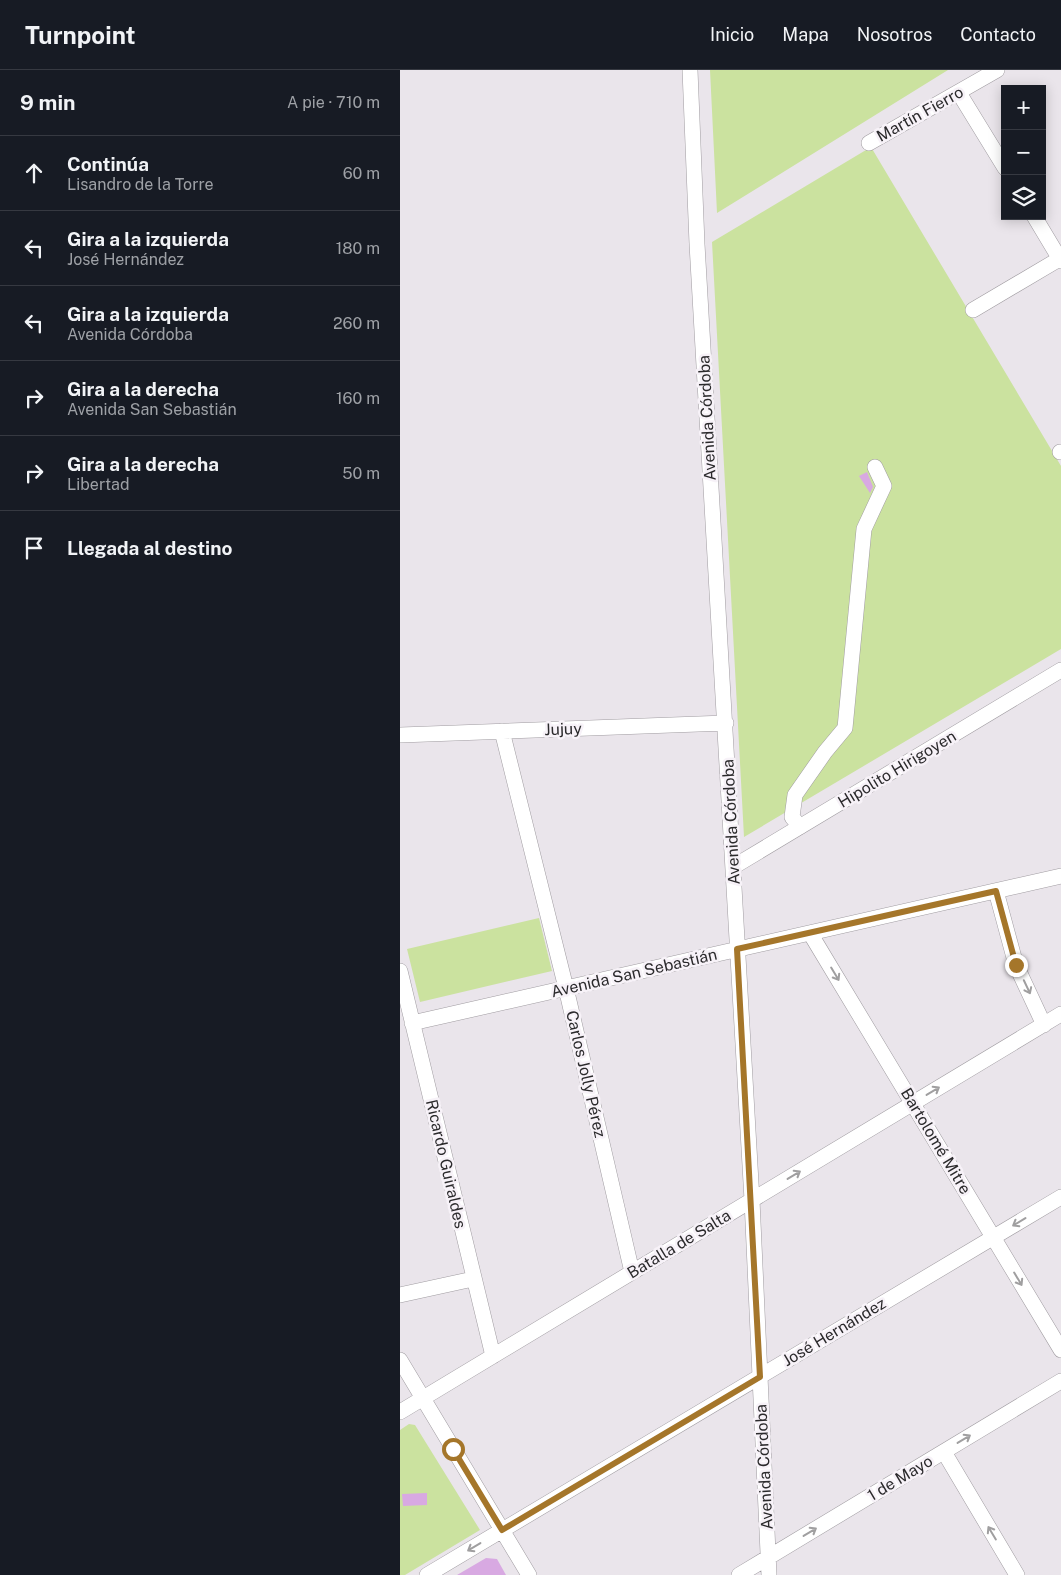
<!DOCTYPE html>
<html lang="es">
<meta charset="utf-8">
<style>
:root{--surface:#171b24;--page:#242831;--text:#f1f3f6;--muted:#9ea1a6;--line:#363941}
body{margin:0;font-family:"Public Sans",sans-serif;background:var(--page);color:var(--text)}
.controls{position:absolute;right:15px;top:15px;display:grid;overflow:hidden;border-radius:0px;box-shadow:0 2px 12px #0003}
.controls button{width:45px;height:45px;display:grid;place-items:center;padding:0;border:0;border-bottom:1px solid var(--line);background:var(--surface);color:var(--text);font:25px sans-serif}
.stop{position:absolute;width:15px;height:15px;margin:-11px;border:4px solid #a5762a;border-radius:50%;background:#fff}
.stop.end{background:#a5762a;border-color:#fff;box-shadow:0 1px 5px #0008}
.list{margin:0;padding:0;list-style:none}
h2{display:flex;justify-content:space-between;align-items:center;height:65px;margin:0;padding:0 20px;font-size:21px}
h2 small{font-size:16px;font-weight:400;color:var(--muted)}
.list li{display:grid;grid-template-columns:32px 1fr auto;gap:15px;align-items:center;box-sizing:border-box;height:75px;padding:0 20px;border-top:1px solid var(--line)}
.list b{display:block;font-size:19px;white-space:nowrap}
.list p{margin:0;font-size:16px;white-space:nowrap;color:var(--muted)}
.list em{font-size:16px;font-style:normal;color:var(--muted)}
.icon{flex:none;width:28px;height:28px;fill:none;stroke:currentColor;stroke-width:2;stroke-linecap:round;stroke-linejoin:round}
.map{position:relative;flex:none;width:661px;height:1505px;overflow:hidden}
header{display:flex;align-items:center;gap:30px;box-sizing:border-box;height:70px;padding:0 25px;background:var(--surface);border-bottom:1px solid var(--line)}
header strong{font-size:24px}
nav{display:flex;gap:28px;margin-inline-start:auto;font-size:18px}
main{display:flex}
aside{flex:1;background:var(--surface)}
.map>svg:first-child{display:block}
.green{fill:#cbe29f}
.building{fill:#d8a9e2}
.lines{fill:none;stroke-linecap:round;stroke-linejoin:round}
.minor-casing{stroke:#a09ca1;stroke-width:16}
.minor{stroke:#fff;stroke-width:15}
.oneway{stroke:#a09fa0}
.route{stroke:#a5762a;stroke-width:6}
.labels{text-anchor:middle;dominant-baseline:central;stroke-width:5;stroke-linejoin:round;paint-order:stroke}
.street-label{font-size:16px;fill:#2b2a2c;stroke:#f7f2f8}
</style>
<header>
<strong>Turnpoint</strong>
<nav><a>Inicio</a><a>Mapa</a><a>Nosotros</a><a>Contacto</a></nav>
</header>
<main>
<aside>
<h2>9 min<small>A pie · 710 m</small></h2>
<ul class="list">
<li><svg class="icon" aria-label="ahead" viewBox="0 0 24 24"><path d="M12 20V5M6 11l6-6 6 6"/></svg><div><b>Continúa</b><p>Lisandro de la Torre</p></div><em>60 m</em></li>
<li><svg class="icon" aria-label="left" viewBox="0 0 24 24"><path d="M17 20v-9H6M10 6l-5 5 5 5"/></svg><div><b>Gira a la izquierda</b><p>José Hernández</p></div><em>180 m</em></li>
<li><svg class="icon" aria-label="left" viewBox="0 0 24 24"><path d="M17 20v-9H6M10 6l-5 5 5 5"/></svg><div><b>Gira a la izquierda</b><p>Avenida Córdoba</p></div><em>260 m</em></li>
<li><svg class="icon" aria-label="right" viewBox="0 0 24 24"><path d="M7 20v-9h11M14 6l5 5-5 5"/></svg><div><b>Gira a la derecha</b><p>Avenida San Sebastián</p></div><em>160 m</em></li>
<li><svg class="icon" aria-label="right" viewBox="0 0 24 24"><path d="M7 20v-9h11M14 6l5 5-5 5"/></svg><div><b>Gira a la derecha</b><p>Libertad</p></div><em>50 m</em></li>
<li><svg class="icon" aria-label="arrive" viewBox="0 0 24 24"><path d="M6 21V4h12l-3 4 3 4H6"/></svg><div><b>Llegada al destino</b></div></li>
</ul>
</aside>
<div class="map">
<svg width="661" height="1505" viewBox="0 0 661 1505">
<rect width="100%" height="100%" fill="#eae5eb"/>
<path class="green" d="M 310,0 L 548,0 L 317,143 Z
M 471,77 L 661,396 L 661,579 L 344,767 L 312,172 Z
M 139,848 L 152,901 L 20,932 L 7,879 Z
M 9,1354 L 15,1355 L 80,1460 L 5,1505 L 0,1505 L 0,1360 Z"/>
<path class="building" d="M 467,402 L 473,417 L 470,423 L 459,406 Z
M 27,1423 L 27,1435 L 3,1436 L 2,1424 Z
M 86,1488 L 97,1489 L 106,1505 L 57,1505 Z"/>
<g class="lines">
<g class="minor-casing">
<path id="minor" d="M 290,0 L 297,174 L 352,1130 L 369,1505
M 559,23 L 605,98
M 469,73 L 597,0
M 634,146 L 661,191
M 573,240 L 661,188
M 660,382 L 661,382
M 102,661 L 166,918 L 232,1202
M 0,665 L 326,653
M 400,757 L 392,747 L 395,725 L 425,682 L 445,658 L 464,459 L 484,416 L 475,397
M 333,797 L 661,600
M 596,821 L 616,895 L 644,955
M 410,863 L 661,1280
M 0,901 L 93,1286
M 12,953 L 661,806
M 0,1225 L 73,1209
M 0,1290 L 129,1505
M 0,1342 L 661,944
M 544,1382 L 617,1505
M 27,1505 L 661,1127
M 339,1505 L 661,1311"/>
</g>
<use href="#minor" class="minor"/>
</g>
<defs><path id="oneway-shaft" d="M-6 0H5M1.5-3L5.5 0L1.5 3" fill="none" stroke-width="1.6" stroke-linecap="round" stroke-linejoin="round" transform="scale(1.25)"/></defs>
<g class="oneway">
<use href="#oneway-shaft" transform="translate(435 904) rotate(59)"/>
<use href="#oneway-shaft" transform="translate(627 917) rotate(65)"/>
<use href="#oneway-shaft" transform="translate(533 1021) rotate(-31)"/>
<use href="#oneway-shaft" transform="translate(394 1105) rotate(-31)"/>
<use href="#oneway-shaft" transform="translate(619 1152) rotate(149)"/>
<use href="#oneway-shaft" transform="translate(618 1209) rotate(59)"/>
<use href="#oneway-shaft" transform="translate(564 1369) rotate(-31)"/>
<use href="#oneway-shaft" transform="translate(410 1462) rotate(-31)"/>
<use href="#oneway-shaft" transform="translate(592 1463) rotate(-121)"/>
<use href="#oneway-shaft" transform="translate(74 1477) rotate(149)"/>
</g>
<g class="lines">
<path class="route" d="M 53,1379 L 102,1460 L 360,1307 L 337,879 L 596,821 L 616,895"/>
</g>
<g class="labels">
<g class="street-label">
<text transform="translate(520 44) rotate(-29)">Martín Fierro</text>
<text transform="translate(307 348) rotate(-93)">Avenida Córdoba</text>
<text transform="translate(163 659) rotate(-2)">Jujuy</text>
<text transform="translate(497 699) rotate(-31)">Hipolito Hirigoyen</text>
<text transform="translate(331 752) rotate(-93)">Avenida Córdoba</text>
<text transform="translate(234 903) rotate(-13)">Avenida San Sebastián</text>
<text transform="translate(186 1004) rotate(77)">Carlos Jolly Pérez</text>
<text transform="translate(536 1071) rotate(59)">Bartolomé Mitre</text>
<text transform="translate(46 1094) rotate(77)">Ricardo Guiraldes</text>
<text transform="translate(279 1174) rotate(-31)">Batalla de Salta</text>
<text transform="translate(434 1262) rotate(-31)">José Hernández</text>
<text transform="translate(364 1397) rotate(-93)">Avenida Córdoba</text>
<text transform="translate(500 1408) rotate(-31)">1 de Mayo</text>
</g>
</g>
</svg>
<div class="controls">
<button>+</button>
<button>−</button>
<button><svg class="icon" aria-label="layers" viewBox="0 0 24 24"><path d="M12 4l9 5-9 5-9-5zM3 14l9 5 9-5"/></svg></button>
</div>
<div class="stop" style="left:53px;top:1379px"></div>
<div class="stop end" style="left:616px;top:895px"></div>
</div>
</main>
